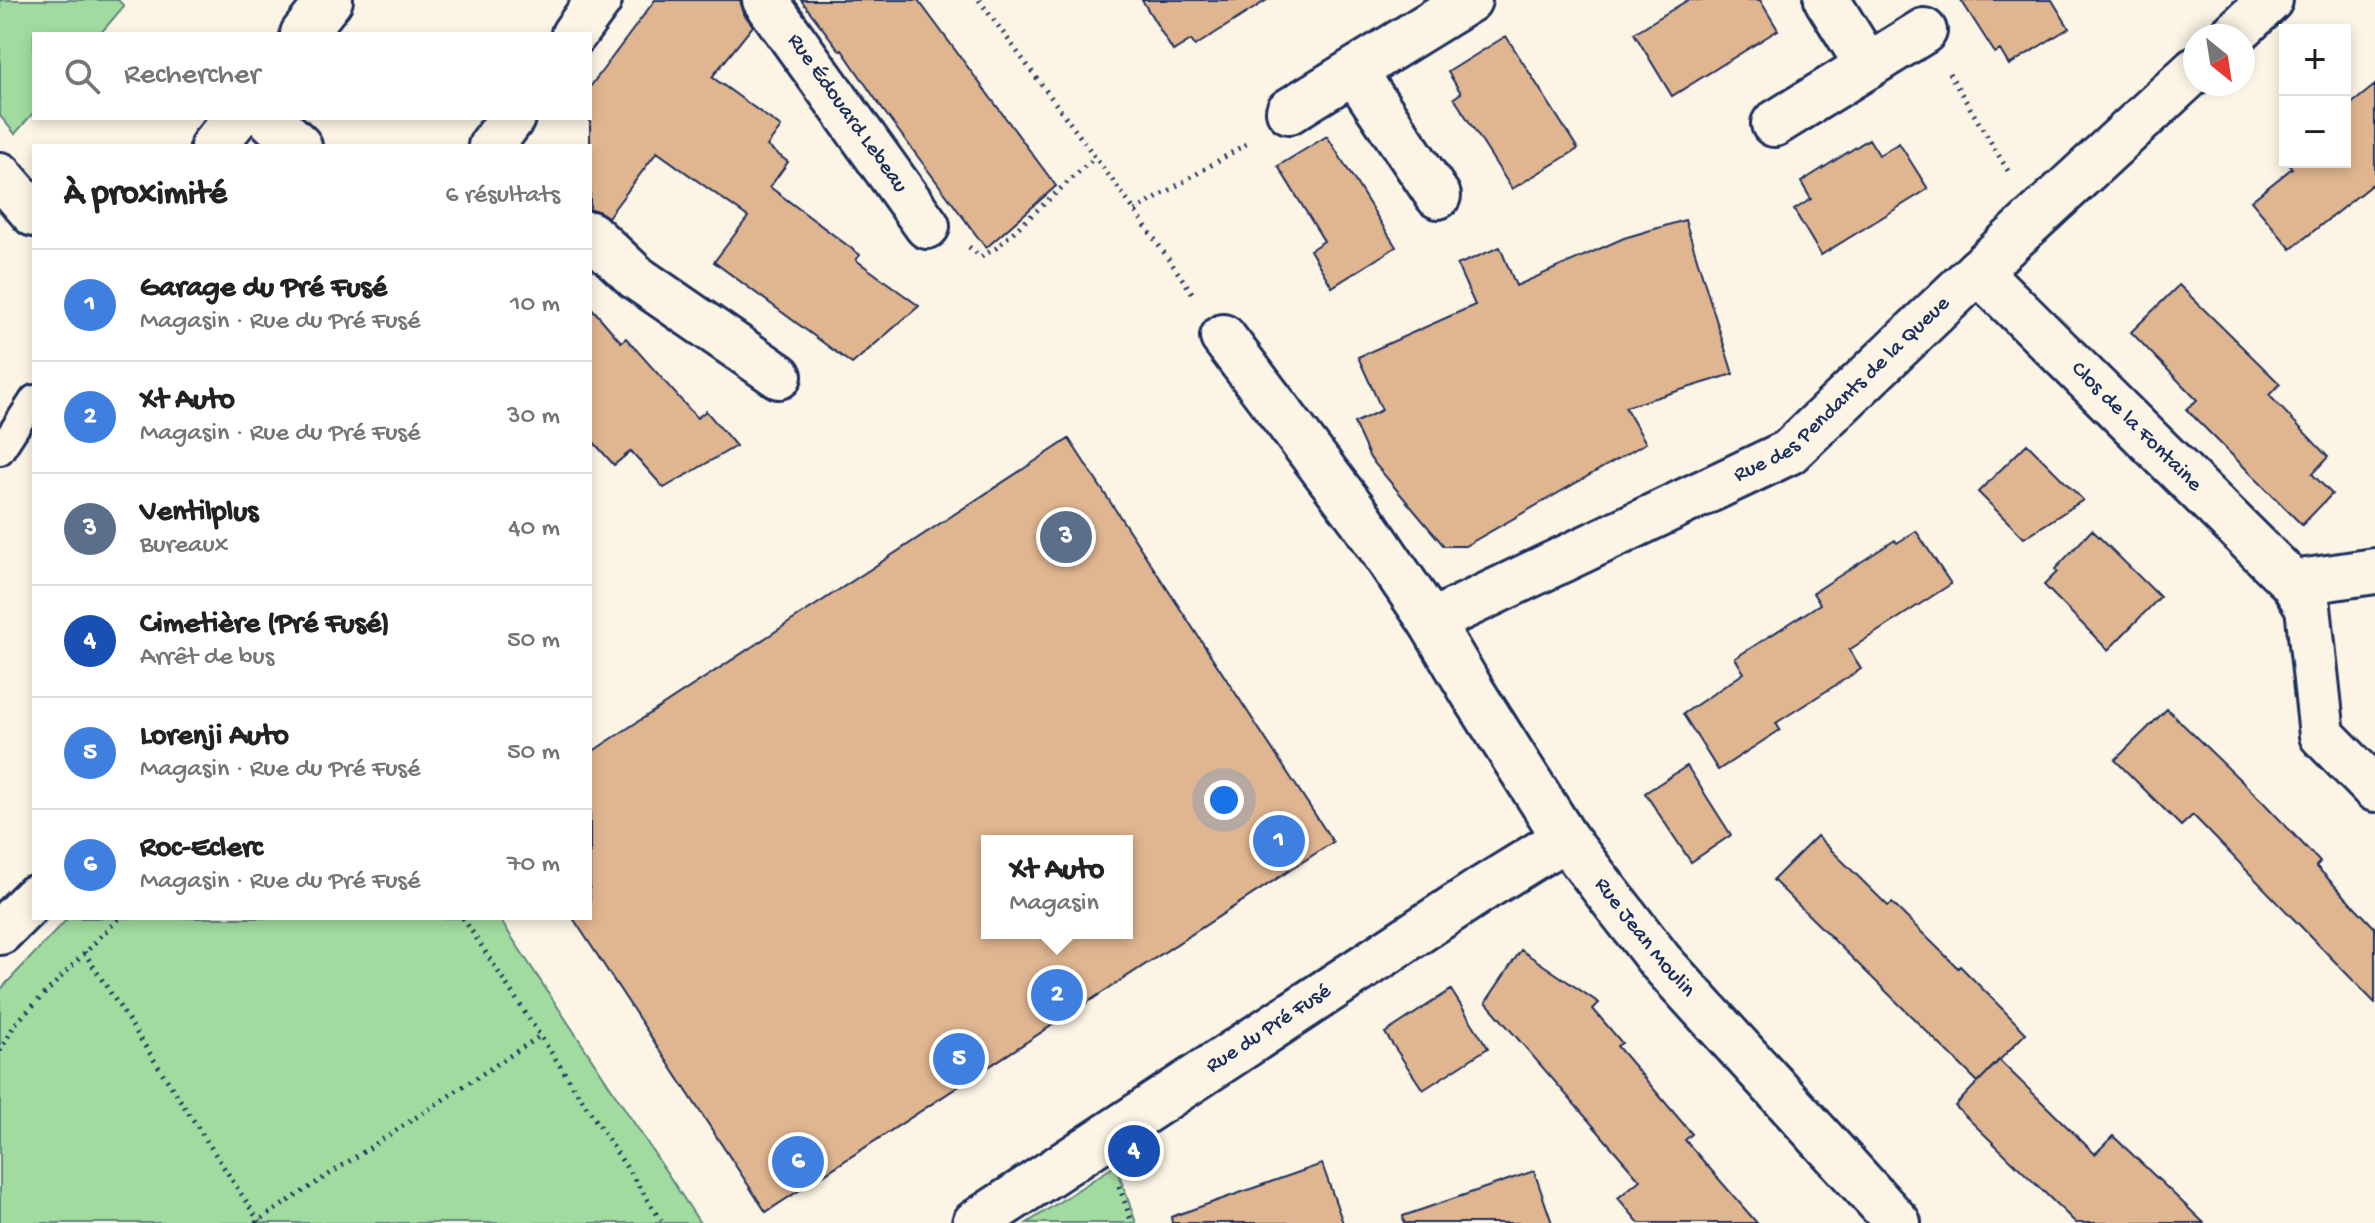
<!DOCTYPE html>
<html lang="fr">
<meta charset="utf-8">
<style>
:root{--surface:#fff;--page:#f2f2f2;--text:#222;--muted:#767676;--line:#e0e0e0;--accent:#1b2f5e}
body{margin:0;font-family:"Gochi Hand",sans-serif;background:var(--page);color:var(--text)}
.controls{position:absolute;right:24px;top:24px;display:grid;overflow:hidden;border-radius:0px;box-shadow:0 4px 12px #0003}
.controls button{width:72px;height:72px;display:grid;place-items:center;padding:0;border:0;border-bottom:2px solid var(--line);background:var(--surface);color:var(--text);font:40px sans-serif}
.compass{position:absolute;left:2183px;top:24px;width:72px;height:72px;border-radius:50%;background:var(--surface);box-shadow:0 4px 12px #0003;rotate:150deg}
.you{position:absolute;left:1224px;top:800px;width:28px;height:28px;margin:-20px;border:6px solid #fff;border-radius:50%;background:#1a73e8;box-shadow:0 0 0 12px #1a73e833}
.badge{display:grid;place-items:center;width:52px;height:52px;border-radius:50%;background:var(--accent);color:#fff;font-size:26px;font-weight:700}
.pin{position:absolute;translate:-50% -50%;border:4px solid #fff;box-shadow:0 2px 8px #0006}
.popup{position:absolute;left:981px;top:835px;width:152px;height:104px;box-sizing:border-box;display:grid;place-content:center;border-radius:0px;background:var(--surface);filter:drop-shadow(0 2px 6px #0005);font-size:26px;white-space:nowrap;color:var(--muted)}
.popup b{font-size:30px;color:var(--text)}
.popup::after{content:'';position:absolute;left:50%;top:100%;margin-left:-16px;border:16px solid transparent;border-top-color:var(--surface)}
.list{margin:0;padding:0;list-style:none}
h2{display:flex;justify-content:space-between;align-items:center;height:104px;margin:0;padding:0 32px;font-size:34px}
h2 small{font-size:26px;font-weight:400;color:var(--muted)}
.list li{display:grid;grid-template-columns:52px 1fr auto;gap:24px;align-items:center;box-sizing:border-box;height:112px;padding:0 32px;border-top:2px solid var(--line)}
.list b{display:block;font-size:30px;white-space:nowrap}
.list p{margin:0;font-size:26px;white-space:nowrap;color:var(--muted)}
.list em{font-size:26px;font-style:normal;color:var(--muted)}
.icon{flex:none;width:44px;height:44px;fill:none;stroke:currentColor;stroke-width:2;stroke-linecap:round;stroke-linejoin:round}
.map{position:relative;flex:none;width:2375px;height:1223px;overflow:hidden}
.search{position:absolute;background:var(--surface);box-shadow:0 4px 12px #0003;left:32px;top:32px;width:560px;height:88px;display:flex;align-items:center;gap:20px;box-sizing:border-box;padding:0 28px;border-radius:0px;color:var(--muted);font-size:30px}
.panel{position:absolute;background:var(--surface);box-shadow:0 4px 12px #0003;left:32px;top:144px;width:560px;height:776px;border-radius:0px}
.map>svg:first-child{display:block}
.green{fill:#a2dba0;stroke:#5e857f;stroke-width:2}
.building{fill:#e0b691;stroke:#1b2f5e;stroke-width:2;fill-rule:evenodd}
.lines{fill:none;stroke-linecap:round;stroke-linejoin:round}
.lane-casing{stroke:#1b2f5e;stroke-width:32}
.street-casing{stroke:#1b2f5e;stroke-width:50}
.secondary-casing{stroke:#1b2f5e;stroke-width:50}
.path{stroke:#1b2f5e;stroke-width:5;stroke-dasharray:2 6;stroke-linecap:butt}
.lane{stroke:#fcf5e5;stroke-width:26}
.street{stroke:#fcf5e5;stroke-width:44}
.secondary{stroke:#fcf5e5;stroke-width:44}
.labels{text-anchor:middle;dominant-baseline:central;stroke-width:6;stroke-linejoin:round;paint-order:stroke}
.street-label{font-size:22px;fill:#1b2f5e;stroke:#fcf5e5}
</style>
<div class="map">
<svg width="2375" height="1223" viewBox="0 0 2375 1223">
<rect width="100%" height="100%" fill="#fcf5e5"/>
<filter id="ink" filterUnits="userSpaceOnUse"><feTurbulence type="fractalNoise" baseFrequency=".0125" numOctaves="2"/><feDisplacementMap in="SourceGraphic" scale="16" xChannelSelector="R" yChannelSelector="G"/><feConvolveMatrix kernelMatrix="1 2 1 2 8 2 1 2 1" color-interpolation-filters="sRGB"/></filter>
<g filter="url(#ink)">
<path class="green" d="M 0,0 L 118,0 L 124,6 L 100,34 L 34,34 L 34,112 L 15,134 L 0,116 Z
M 68,918 L 499,918 L 700,1223 L 0,1223 L 0,990 Z
M 1116,1165 L 1136,1223 L 1027,1223 Z"/>
<path class="building" d="M 655,0 L 740,0 L 744,14 L 753,26 L 712,77 L 781,127 L 767,146 L 788,162 L 770,187 L 860,255 L 856,260 L 919,306 L 852,364 L 714,262 L 748,217 L 657,152 L 608,217 L 596,210 L 590,210 L 590,87 Z
M 801,0 L 918,0 L 1056,186 L 986,248 L 883,110 L 842,50 L 840,51 Z
M 1142,0 L 1267,0 L 1195,46 L 1191,40 L 1173,51 Z
M 1688,0 L 1760,0 L 1778,30 L 1672,96 L 1634,33 Z
M 1961,0 L 2052,0 L 2069,28 L 2009,65 L 2000,50 L 1995,53 Z
M 1506,36 L 1578,149 L 1512,189 L 1454,98 L 1461,93 L 1448,72 Z
M 2375,85 L 2375,182 L 2291,249 L 2251,201 L 2292,168 L 2287,162 L 2345,162 L 2345,109 Z
M 1327,136 L 1396,247 L 1332,287 L 1310,250 L 1324,241 L 1278,166 Z
M 1869,139 L 1879,155 L 1899,143 L 1928,189 L 1821,255 L 1794,210 L 1811,199 L 1801,182 Z
M 1685,220 L 1733,374 L 1625,407 L 1646,443 L 1465,546 L 1444,546 L 1370,458 L 1354,423 L 1382,410 L 1358,357 L 1475,305 L 1457,265 L 1500,247 L 1516,286 L 1624,238 Z
M 2179,285 L 2280,384 L 2269,395 L 2328,457 L 2312,474 L 2332,494 L 2302,525 L 2186,409 L 2197,400 L 2131,332 Z
M 590,306 L 621,342 L 626,338 L 697,418 L 706,411 L 736,446 L 664,488 L 631,451 L 614,465 L 590,438 Z
M 1069,439 L 1333,842 L 766,1212 L 573,918 L 590,918 L 590,753 ZM 987,841 L 1127,841 L 1127,933 L 987,933 Z
M 2027,444 L 2083,500 L 2024,538 L 1978,492 Z
M 2092,530 L 2160,597 L 2108,650 L 2044,585 L 2057,572 L 2055,569 Z
M 1916,531 L 1951,584 L 1849,650 L 1861,669 L 1776,723 L 1780,730 L 1718,770 L 1683,714 L 1744,673 L 1735,658 L 1820,604 L 1813,593 L 1895,540 L 1897,543 Z
M 2167,709 L 2262,801 L 2320,862 L 2316,866 L 2375,928 L 2375,1003 L 2193,815 L 2181,826 L 2115,760 Z
M 1687,766 L 1731,835 L 1691,862 L 1645,793 Z
M 1817,836 L 1888,906 L 1892,903 L 1958,968 L 1960,966 L 2026,1033 L 1978,1082 L 1773,880 Z
M 1521,950 L 1599,1003 L 1593,1009 L 1622,1043 L 1617,1046 L 1692,1134 L 1685,1140 L 1757,1223 L 1639,1223 L 1618,1198 L 1640,1180 L 1486,1002 Z
M 1451,990 L 1488,1048 L 1423,1090 L 1385,1033 Z
M 1999,1060 L 2095,1154 L 2113,1136 L 2204,1223 L 2076,1223 L 1955,1106 Z
M 1322,1164 L 1343,1223 L 1172,1223 L 1171,1217 Z
M 1534,1171 L 1552,1223 L 1404,1223 L 1403,1216 Z"/>
<g class="lines">
<g class="lane-casing">
<path id="lane" d="M 0,451 L 34,399"/>
</g>
<g class="street-casing">
<g id="street">
<path id="s1" d="M 765,0 L 927,226"/>
<path d="M 1827,0 L 1868,66"/>
<path d="M 574,34 L 599,0"/>
<path d="M 2232,36 L 2270,0"/>
<path d="M 1354,71 L 1438,196"/>
<path d="M 1289,111 L 1469,0"/>
<path d="M 269,118 L 299,146"/>
<path d="M 1774,124 L 1924,31"/>
<path d="M 491,146 L 512,118"/>
<path d="M 590,234 L 637,278 L 779,376"/>
<path id="s2" d="M 1978,271 L 2293,583 L 2308,607 L 2322,735 L 2375,789"/>
<path d="M 1223,337 L 1361,519 L 1431,622 L 1473,693 L 1565,838"/>
<path d="M 2293,583 L 2375,571"/>
<path id="s3" d="M 1431,622 L 1789,452 L 1978,271 L 2195,70"/>
</g>
</g>
<g class="secondary-casing">
<g id="secondary">
<path d="M 303,34 L 330,0"/>
<path d="M 213,146 L 236,118"/>
<path d="M 0,175 L 34,214"/>
<path d="M 0,932 L 34,898"/>
<path id="s4" d="M 975,1223 L 1484,888 L 1565,838 L 1660,961 L 1898,1223"/>
</g>
</g>
<path class="path" d="M 979,0 L 1135,211 L 1195,297
M 1949,73 L 2010,174
M 1135,211 L 1251,141
M 969,247 L 981,257 L 996,248 L 1094,158
M 463,918 L 663,1223
M 84,952 L 260,1223
M 0,1051 L 15,1024 L 119,918
M 1119,1186 L 1132,1223
M 255,1223 L 540,1036"/>
<use href="#lane" class="lane"/>
<use href="#street" class="street"/>
<use href="#secondary" class="secondary"/>
</g>
</g>
<g class="labels">
<g class="street-label">
<text stroke="none"><textPath href="#s1" startOffset="140">Rue Édouard Lebeau</textPath></text>
<text stroke="none"><textPath href="#s3" startOffset="476">Rue des Pendants de la Queue</textPath></text>
<text stroke="none"><textPath href="#s2" startOffset="222">Clos de la Fontaine</textPath></text>
<text stroke="none"><textPath href="#s4" startOffset="832">Rue Jean Moulin</textPath></text>
<text stroke="none"><textPath href="#s4" startOffset="352">Rue du Pré Fusé</textPath></text>
</g>
</g>
</svg>
<div class="controls">
<button>+</button>
<button>−</button>
</div>
<svg class="compass" viewBox="-18 -18 36 36"><path d="M0-13l5 13h-10z" fill="#e53935"/><path d="M0 13l5-13h-10z" fill="#767676"/></svg>
<div class="you"></div>
<div class="pin badge" style="left:1279px;top:841px;background:#3f7fe0">1</div>
<div class="pin badge" style="left:1057px;top:995px;background:#3f7fe0">2</div>
<div class="popup"><b>Xt Auto</b>Magasin</div>
<div class="pin badge" style="left:1066px;top:537px;background:#5c6f8a">3</div>
<div class="pin badge" style="left:1134px;top:1151px;background:#1a4fb4">4</div>
<div class="pin badge" style="left:959px;top:1059px;background:#3f7fe0">5</div>
<div class="pin badge" style="left:798px;top:1162px;background:#3f7fe0">6</div>
<div class="search"><svg class="icon" aria-label="search" viewBox="0 0 24 24"><circle cx="10" cy="10" r="6"/><path d="M15 15l6 6"/></svg>Rechercher</div>
<section class="panel">
<h2>À proximité<small>6 résultats</small></h2>
<ul class="list">
<li><span class="badge" style="background:#3f7fe0">1</span><div><b>Garage du Pré Fusé</b><p>Magasin · Rue du Pré Fusé</p></div><em>10 m</em></li>
<li><span class="badge" style="background:#3f7fe0">2</span><div><b>Xt Auto</b><p>Magasin · Rue du Pré Fusé</p></div><em>30 m</em></li>
<li><span class="badge" style="background:#5c6f8a">3</span><div><b>Ventilplus</b><p>Bureaux</p></div><em>40 m</em></li>
<li><span class="badge" style="background:#1a4fb4">4</span><div><b>Cimetière (Pré Fusé)</b><p>Arrêt de bus</p></div><em>50 m</em></li>
<li><span class="badge" style="background:#3f7fe0">5</span><div><b>Lorenji Auto</b><p>Magasin · Rue du Pré Fusé</p></div><em>50 m</em></li>
<li><span class="badge" style="background:#3f7fe0">6</span><div><b>Roc-Eclerc</b><p>Magasin · Rue du Pré Fusé</p></div><em>70 m</em></li>
</ul>
</section>
</div>
